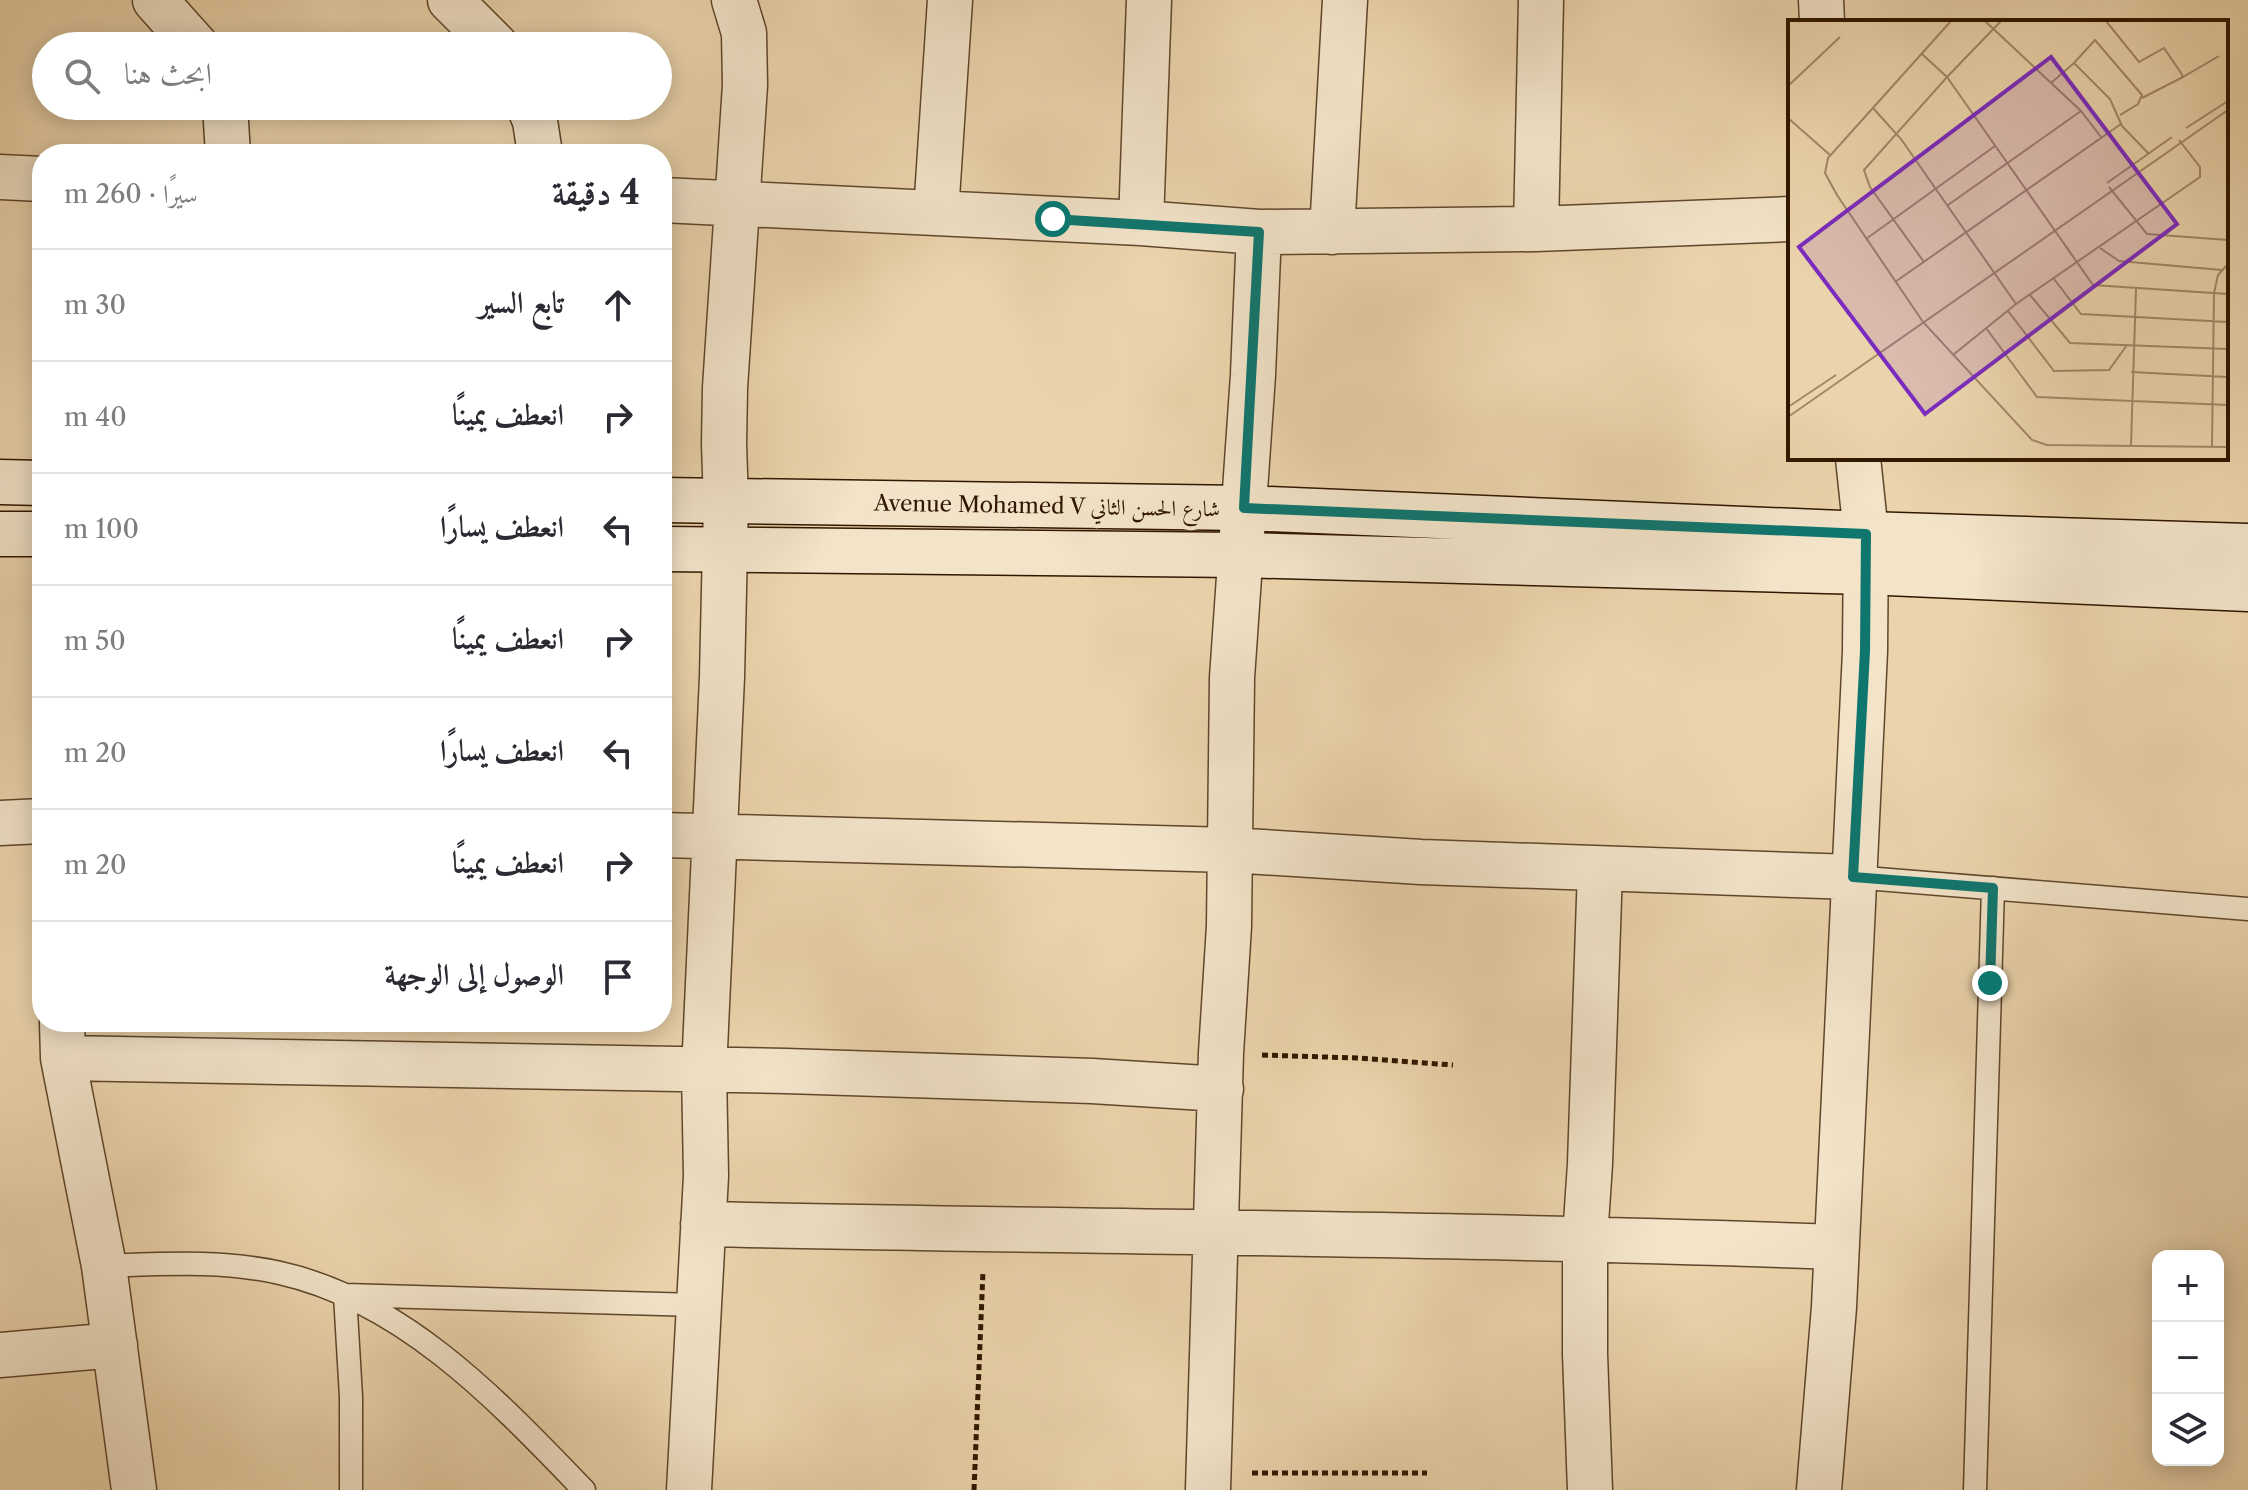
<!DOCTYPE html>
<html lang="ar">
<meta charset="utf-8">
<style>
:root{--surface:#fff;--page:#f7f7f7;--text:#2b2b33;--muted:#7c7c81;--line:#e1e1e2}
body{margin:0;font-family:"Libre Caslon Text",Amiri,serif;background:var(--page);color:var(--text);direction:rtl}
.controls{position:absolute;right:24px;bottom:24px;display:grid;overflow:hidden;border-radius:16px;box-shadow:0 4px 20px #0003}
.controls button{width:72px;height:72px;display:grid;place-items:center;padding:0;border:0;border-bottom:2px solid var(--line);background:var(--surface);color:var(--text);font:40px sans-serif}
.stop{position:absolute;width:24px;height:24px;margin:-18px;border:6px solid #0f766e;border-radius:50%;background:#fff}
.stop.end{background:#0f766e;border-color:#fff;box-shadow:0 2px 8px #0008}
.list{margin:0;padding:0;list-style:none}
h2{display:flex;justify-content:space-between;align-items:center;height:104px;margin:0;padding:0 32px;font-size:34px}
h2 small{font-size:26px;font-weight:400;color:var(--muted)}
.list li{display:grid;grid-template-columns:52px 1fr auto;gap:24px;align-items:center;box-sizing:border-box;height:112px;padding:0 32px;border-top:2px solid var(--line)}
.list b{display:block;font-size:30px;white-space:nowrap}
.list em{font-size:26px;font-style:normal;color:var(--muted)}
.icon{flex:none;width:44px;height:44px;fill:none;stroke:currentColor;stroke-width:2;stroke-linecap:round;stroke-linejoin:round}
.map{position:relative;flex:none;width:2248px;height:1490px;overflow:hidden;direction:ltr}
.search{position:absolute;background:var(--surface);box-shadow:0 4px 20px #0003;left:32px;top:32px;width:640px;height:88px;display:flex;align-items:center;gap:20px;box-sizing:border-box;padding:0 28px;border-radius:44px;color:var(--muted);font-size:30px}
.panel{position:absolute;background:var(--surface);box-shadow:0 4px 20px #0003;left:32px;top:144px;width:640px;height:888px;border-radius:32px;direction:rtl}
.map>svg:first-child{display:block}
.lines{fill:none;stroke-linecap:round;stroke-linejoin:round}
.lane-casing{stroke:#60462b;stroke-width:25}
.street-casing{stroke:#60462b;stroke-width:47}
.secondary-casing{stroke:#311700;stroke-width:47}
.path{stroke:#311700;stroke-width:5;stroke-dasharray:6 4;stroke-linecap:butt}
.lane{stroke:#f2e3c9;stroke-width:22}
.street{stroke:#f2e3c9;stroke-width:44}
.secondary{stroke:#f2e3c9;stroke-width:44}
.route{stroke:#0f766e;stroke-width:10}
.labels{text-anchor:middle;dominant-baseline:central;stroke-width:8;stroke-linejoin:round;paint-order:stroke}
.street-label{font-size:22px;fill:#311700;stroke:#f2e3c9}
.inset-road{fill:none;stroke:#a18867;stroke-width:2}
.view{fill:#7b2cbf;fill-opacity:0.15;stroke:#7b2cbf;stroke-width:4}
.inset-edge{fill:none;stroke:#311700;stroke-width:4}
</style>
<div class="map">
<svg width="2248" height="1490" viewBox="0 0 2248 1490">
<rect width="100%" height="100%" fill="#ebd4ac"/>
<filter id="stains"><feTurbulence type="fractalNoise" baseFrequency=".0025" numOctaves="4"/><feColorMatrix values="0 0 0 0 .2 0 0 0 0 .09 0 0 0 0 .02 0 0 0 .5 -.17"/></filter>
<radialGradient id="worn" r=".72"><stop offset=".6" stop-color="#630" stop-opacity="0"/><stop offset="1" stop-color="#630" stop-opacity=".3"/></radialGradient>
<g class="lines">
<g class="lane-casing">
<path id="lane" d="M 1853,877 L 2248,909
M 104,1266 C 163,1264 223,1260 280,1273 C 405,1301 499,1402 584,1490
M 351,1490 L 351,1397 L 345,1295 L 697,1305
M 1975,1490 L 1993,888"/>
</g>
<g class="street-casing">
<path id="street" d="M 155,0 L 196,46
M 450,0 L 496,46
M 1821,0 L 1822,22
M 225,106 L 228,154
M 529,106 L 535,121 L 540,154
M 0,177 L 42,179
M 662,200 L 1141,223 L 1259,232 L 1536,229 L 1790,219
M 936,213 L 950,0
M 1141,223 L 1149,0
M 1536,229 L 1541,0
M 1332,232 L 1345,0
M 0,823 L 42,821
M 662,835 L 1230,850 L 1421,862 L 1853,877
M 62,1022 L 63,1058 L 104,1266 L 134,1490
M 63,1058 L 786,1071 L 1092,1081 L 1221,1089
M 703,1224 C 1081,1232 1459,1233 1837,1247
M 0,1355 L 115,1345
M 689,1490 L 706,1176 L 704,1071 L 722,677 L 726,502 L 724,444 L 725,388 L 745,85 L 744,33 L 734,0
M 1208,1490 L 1221,1053 L 1229,926 L 1232,678 L 1253,375 L 1259,232
M 1590,1490 L 1585,1354 L 1585,1238 L 1590,1164 L 1600,869
M 1819,1490 L 1834,1307 L 1865,651 L 1866,534 L 1858,458"/>
</g>
<g class="secondary-casing">
<path id="secondary" d="M 0,482 L 42,483
M 662,500 L 1244,508 L 1866,534 L 2248,546
M 0,534 L 42,534
M 662,549 L 1240,555 L 1865,572 L 2248,589"/>
</g>
<path class="path" d="M 1262,1055 L 1357,1058 L 1453,1065
M 1252,1473 L 1427,1473
M 974,1490 L 983,1271"/>
<use href="#lane" class="lane"/>
<use href="#street" class="street"/>
<use href="#secondary" class="secondary"/>
</g>
<g class="lines">
<path class="route" d="M 1053,219 L 1259,232 L 1244,508 L 1866,534 L 1865,651 L 1853,877 L 1993,888 L 1990,983"/>
</g>
<g class="labels">
<g class="street-label">
<text transform="translate(1047 506) rotate(1)">Avenue Mohamed V شارع الحسن الثاني</text>
</g>
</g>
<g transform="translate(1788 20)">
<rect width="440" height="440" fill="#ebd4ac"/>
<path class="inset-road" d="M 163,1 L 40,138 L 37,153 L 49,175 L 135,302 L 244,420 L 259,425 L 440,427M 197,1 L 293,91 L 313,117M 318,1 L 351,42 L 376,28 L 393,53 L 395,57 L 354,78M 134,34 L 159,57 L 213,1M 395,57 L 431,36M 263,63 L 286,43M 0,66 L 52,17M 85,88 L 113,119 L 228,284M 332,95 L 350,84 L 354,75 L 307,20 L 286,43 L 322,79 L 334,106 L 360,133M 0,98 L 42,135M 398,108 L 440,81M 319,163 L 384,117M 321,167 L 359,214 L 440,220M 160,185 L 293,91M 78,219 L 207,126M 312,228 L 331,241 L 434,250M 136,242 L 82,167 L 76,150 L 159,57 L 305,265 L 440,274M 266,259 L 293,294 L 440,302M 107,262 L 333,104M 242,275 L 282,323 L 440,329M 220,291 L 266,351 L 321,350 L 339,325M 198,308 L 249,377 L 440,385M 165,335 L 228,284 L 412,157 L 412,147 L 391,120M 343,352 L 440,357M 0,387 L 48,355M 0,397 L 440,90M 343,425 L 348,269M 424,426 L 426,273 L 430,255 L 440,244"/>
<path class="view" d="M 263,37 L 389,204 L 137,394 L 11,227 Z"/>
<rect width="440" height="440" class="inset-edge"/>
</g>
<rect width="100%" height="100%" filter="url(#stains)"/>
<rect width="100%" height="100%" fill="url(#worn)"/>
</svg>
<div class="controls">
<button>+</button>
<button>−</button>
<button><svg class="icon" aria-label="layers" viewBox="0 0 24 24"><path d="M12 4l9 5-9 5-9-5zM3 14l9 5 9-5"/></svg></button>
</div>
<div class="stop" style="left:1053px;top:219px"></div>
<div class="stop end" style="left:1990px;top:983px"></div>
<div class="search"><svg class="icon" aria-label="search" viewBox="0 0 24 24"><circle cx="10" cy="10" r="6"/><path d="M15 15l6 6"/></svg>ابحث هنا</div>
<section class="panel">
<h2>4 دقيقة<small>سيرًا · 260 m</small></h2>
<ul class="list">
<li><svg class="icon" aria-label="ahead" viewBox="0 0 24 24"><path d="M12 20V5M6 11l6-6 6 6"/></svg><div><b>تابع السير</b></div><em>30 m</em></li>
<li><svg class="icon" aria-label="right" viewBox="0 0 24 24"><path d="M7 20v-9h11M14 6l5 5-5 5"/></svg><div><b>انعطف يمينًا</b></div><em>40 m</em></li>
<li><svg class="icon" aria-label="left" viewBox="0 0 24 24"><path d="M17 20v-9H6M10 6l-5 5 5 5"/></svg><div><b>انعطف يسارًا</b></div><em>100 m</em></li>
<li><svg class="icon" aria-label="right" viewBox="0 0 24 24"><path d="M7 20v-9h11M14 6l5 5-5 5"/></svg><div><b>انعطف يمينًا</b></div><em>50 m</em></li>
<li><svg class="icon" aria-label="left" viewBox="0 0 24 24"><path d="M17 20v-9H6M10 6l-5 5 5 5"/></svg><div><b>انعطف يسارًا</b></div><em>20 m</em></li>
<li><svg class="icon" aria-label="right" viewBox="0 0 24 24"><path d="M7 20v-9h11M14 6l5 5-5 5"/></svg><div><b>انعطف يمينًا</b></div><em>20 m</em></li>
<li><svg class="icon" aria-label="arrive" viewBox="0 0 24 24"><path d="M6 21V4h12l-3 4 3 4H6"/></svg><div><b>الوصول إلى الوجهة</b></div></li>
</ul>
</section>
</div>
